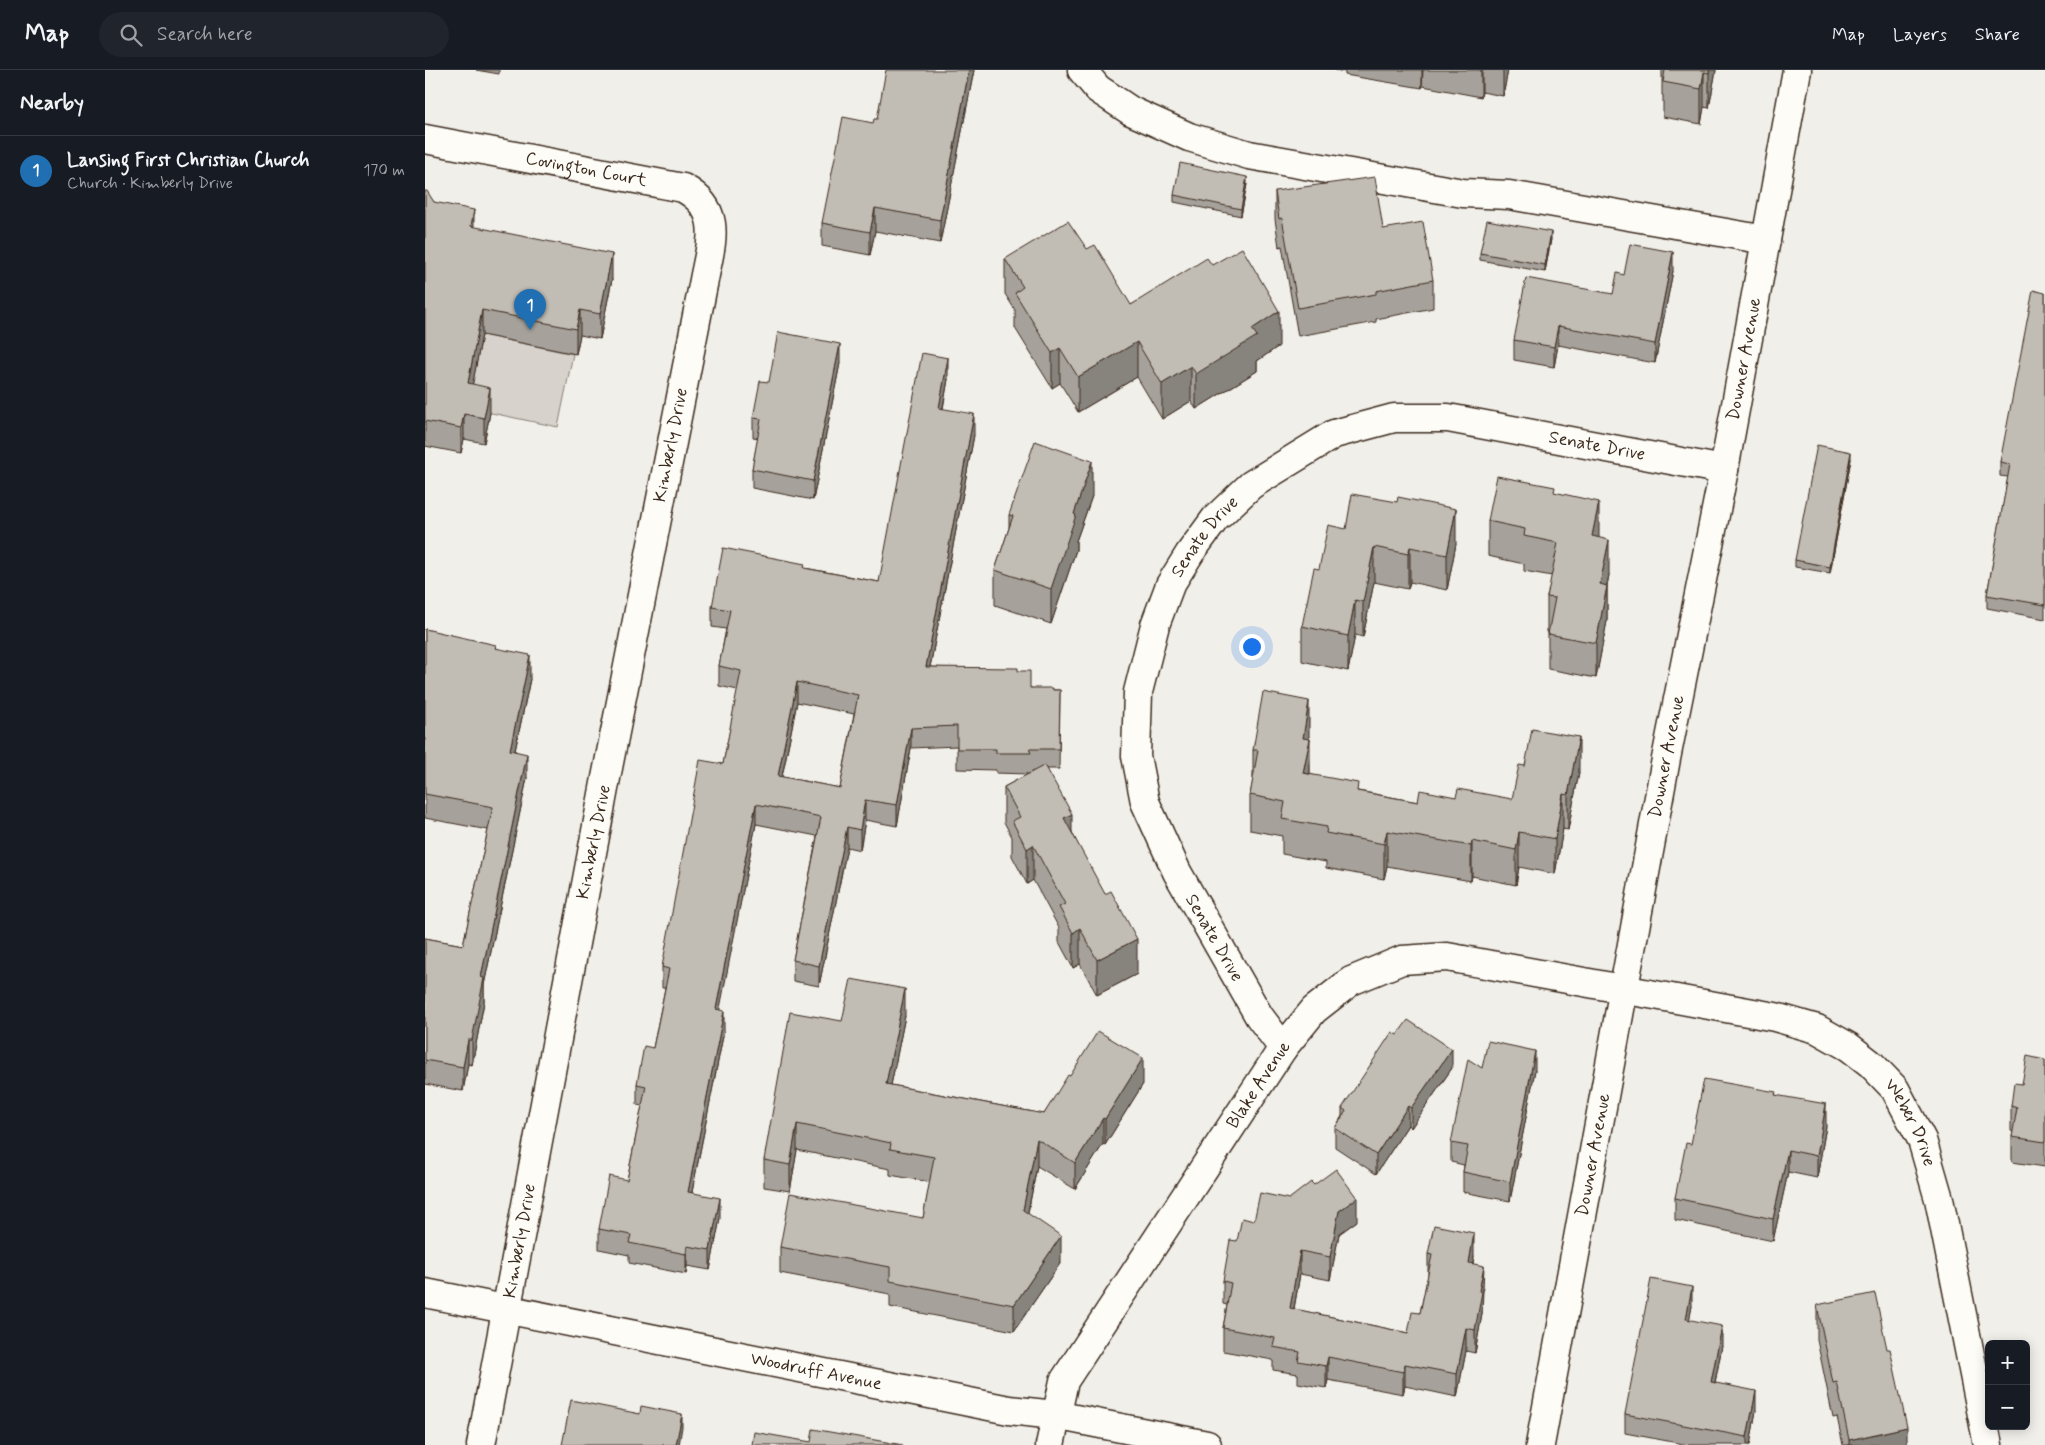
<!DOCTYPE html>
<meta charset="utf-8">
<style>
:root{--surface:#171b24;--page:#20242c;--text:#f1f3f6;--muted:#9ea1a6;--line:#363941;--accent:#1f6fb2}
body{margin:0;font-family:Mynerve,sans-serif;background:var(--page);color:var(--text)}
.controls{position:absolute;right:15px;bottom:15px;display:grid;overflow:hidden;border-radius:8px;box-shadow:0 2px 12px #0003}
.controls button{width:45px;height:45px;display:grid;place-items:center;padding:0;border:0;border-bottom:1px solid var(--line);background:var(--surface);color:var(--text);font:25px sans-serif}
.you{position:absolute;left:826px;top:576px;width:18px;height:18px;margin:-12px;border:4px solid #fff;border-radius:50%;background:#1a73e8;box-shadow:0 0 0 8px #1a73e833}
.badge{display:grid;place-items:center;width:32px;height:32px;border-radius:50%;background:var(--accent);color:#fff;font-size:16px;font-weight:700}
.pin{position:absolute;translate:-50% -41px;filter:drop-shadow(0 1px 2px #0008)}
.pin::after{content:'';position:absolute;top:26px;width:18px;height:15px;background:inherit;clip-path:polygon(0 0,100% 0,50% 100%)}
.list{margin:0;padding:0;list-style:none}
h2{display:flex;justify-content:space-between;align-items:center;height:65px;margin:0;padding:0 20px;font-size:21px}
h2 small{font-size:16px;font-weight:400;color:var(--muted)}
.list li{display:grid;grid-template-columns:32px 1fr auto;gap:15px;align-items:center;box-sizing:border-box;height:70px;padding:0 20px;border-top:1px solid var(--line)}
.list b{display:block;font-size:19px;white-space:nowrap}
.list p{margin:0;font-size:16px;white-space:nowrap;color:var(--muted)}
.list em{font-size:16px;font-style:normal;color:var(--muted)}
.icon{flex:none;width:28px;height:28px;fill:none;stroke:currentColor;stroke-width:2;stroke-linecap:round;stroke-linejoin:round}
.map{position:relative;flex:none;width:1620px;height:1375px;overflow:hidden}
header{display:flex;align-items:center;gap:30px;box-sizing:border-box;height:70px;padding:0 25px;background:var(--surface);border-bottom:1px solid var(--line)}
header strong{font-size:24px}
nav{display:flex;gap:28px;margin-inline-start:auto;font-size:18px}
.search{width:350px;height:45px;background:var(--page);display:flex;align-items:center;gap:12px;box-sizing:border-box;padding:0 18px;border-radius:28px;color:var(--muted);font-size:19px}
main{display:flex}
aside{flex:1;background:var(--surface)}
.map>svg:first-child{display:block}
.green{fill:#d7d2cc;stroke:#897e75}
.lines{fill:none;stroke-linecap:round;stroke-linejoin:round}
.minor-casing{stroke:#3b2a1e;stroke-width:31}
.minor{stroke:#fdfcf7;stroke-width:28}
.wall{fill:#a6a29b;stroke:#3b2a1e;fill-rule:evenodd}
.shaded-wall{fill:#87847e;stroke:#3b2a1e}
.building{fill:#c1bcb4;stroke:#3b2a1e;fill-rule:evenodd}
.labels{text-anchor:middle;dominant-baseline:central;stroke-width:4;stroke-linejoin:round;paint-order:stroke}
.street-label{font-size:18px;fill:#3b2a1e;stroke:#fdfcf7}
</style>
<header>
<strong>Map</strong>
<div class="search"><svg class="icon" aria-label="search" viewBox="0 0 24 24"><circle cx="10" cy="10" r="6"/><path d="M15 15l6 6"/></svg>Search here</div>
<nav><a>Map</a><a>Layers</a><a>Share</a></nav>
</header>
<main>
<aside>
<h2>Nearby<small></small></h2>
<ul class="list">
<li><span class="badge">1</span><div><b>Lansing First Christian Church</b><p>Church · Kimberly Drive</p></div><em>170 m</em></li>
</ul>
</aside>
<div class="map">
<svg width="1620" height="1375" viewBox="0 0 1620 1375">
<rect width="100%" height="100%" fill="#f1efea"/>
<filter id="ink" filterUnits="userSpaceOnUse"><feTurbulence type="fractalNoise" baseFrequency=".02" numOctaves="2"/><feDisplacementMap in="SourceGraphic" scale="10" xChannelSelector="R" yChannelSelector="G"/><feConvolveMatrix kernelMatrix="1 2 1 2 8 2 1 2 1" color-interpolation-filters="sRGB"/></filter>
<g filter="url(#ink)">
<path class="green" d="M 57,265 L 148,284 L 133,357 L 43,338 Z"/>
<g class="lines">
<g class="minor-casing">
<g id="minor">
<path d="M 657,0 L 673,19 L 706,41 L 764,67 L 824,85 L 1038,123 L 1084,125 L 1341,170"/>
<path id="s1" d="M 0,69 L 258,118 C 299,140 286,173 279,210 L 181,708 L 56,1375"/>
<path id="s2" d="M 858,978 L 834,946 L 752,802 L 720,732 L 711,686 L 713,622 L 730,555 L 745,515 L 765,483 L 790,449 L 826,415 L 909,364 L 969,348 L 1023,348 L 1299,400"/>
<path id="s3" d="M 0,1223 L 584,1340 L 630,1345 L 782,1375"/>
<path id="s4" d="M 625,1375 L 639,1311 L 858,978 L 889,940 L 926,911 L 977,890 L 1022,887 L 1350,947 L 1392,959 L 1424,977 L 1446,994 L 1470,1019 L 1497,1070 L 1514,1129 L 1563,1375"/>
<path id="s5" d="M 1115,1375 L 1241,689 L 1299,400 L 1372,0"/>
</g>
</g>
<use href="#minor" class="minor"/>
</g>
<path class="wall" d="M 51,0 L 74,0 L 74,4 Z
M 549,0 L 515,173 L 450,161 L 445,185 L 397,176 L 397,153 L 448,53 L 452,49 Z
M 910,0 L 1083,0 L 1078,26 L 1057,22 L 1056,27 L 998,16 L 997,18 L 920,5 L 920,2 Z
M 1237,0 L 1291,0 L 1284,38 L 1279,37 L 1276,54 L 1238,47 L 1238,25 L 1237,25 Z
M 822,114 L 816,146 L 749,132 L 749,125 Z
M 0,121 L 9,132 L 49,157 L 187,209 L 175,269 L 155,265 L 151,284 L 57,265 L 47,314 L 65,343 L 59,373 L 39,369 L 36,383 L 0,376 Z
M 850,121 L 958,159 L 1008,210 L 1008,238 L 951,249 L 951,252 L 873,266 L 857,176 L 854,177 L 850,149 Z
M 1126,169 L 1120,202 L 1055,190 L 1055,183 Z
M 580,189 L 706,235 L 787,195 L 854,276 L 832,291 L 832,301 L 771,339 L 766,331 L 737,349 L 712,307 L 653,342 L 635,313 L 627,318 L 590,258 L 590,240 L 580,224 Z
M 1248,201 L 1230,293 L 1133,275 L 1129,297 L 1089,290 L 1089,270 L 1188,224 L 1199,205 Z
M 1620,223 L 1620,549 L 1562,538 L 1562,525 L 1583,407 L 1575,406 L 1575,392 Z
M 415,293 L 388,430 L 327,418 L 327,399 L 333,368 L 328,367 L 328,348 L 344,312 Z
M 523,309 L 518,339 L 549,365 L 505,597 L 593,601 L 605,618 L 628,620 L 635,620 L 634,699 L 622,699 L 647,762 L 712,904 L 672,925 L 655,894 L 648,898 L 634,872 L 634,858 L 608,810 L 602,814 L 587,786 L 587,767 L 579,752 L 579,717 L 603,704 L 571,703 L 571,700 L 532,699 L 532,676 L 486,678 L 472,756 L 440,750 L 435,780 L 422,777 L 394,916 L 368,911 L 368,890 L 392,766 L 331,754 L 294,940 L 299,961 L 267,1122 L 295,1148 L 285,1200 L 262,1196 L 261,1204 L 204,1193 L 204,1185 L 174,1179 L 174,1159 L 202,1110 L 217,1036 L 212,1035 L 212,1014 L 228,978 L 240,918 L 237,918 L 237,897 L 298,694 L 313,620 L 294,616 L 294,596 L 301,559 L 287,557 L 287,537 L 380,498 L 454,512 ZM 372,632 L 429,644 L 415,718 L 357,707 Z
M 1426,389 L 1405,503 L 1370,497 L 1370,490 Z
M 1130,423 L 1174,468 L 1184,505 L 1182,516 L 1182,551 L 1171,608 L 1123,599 L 1123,562 L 1122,562 L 1122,527 L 1127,506 L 1099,501 L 1099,494 L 1063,486 L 1063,451 Z
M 667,426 L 651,471 L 651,480 L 626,554 L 570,535 L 570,500 L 584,458 L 584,445 Z
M 921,459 L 1031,474 L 1022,520 L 985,512 L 983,519 L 949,512 L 938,567 L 930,565 L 923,601 L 877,591 L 877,556 Z
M 0,559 L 71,578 L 105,609 L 90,681 L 102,708 L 59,915 L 59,932 L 47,995 L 43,994 L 38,1021 L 0,1014 L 0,868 L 38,875 L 63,760 L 0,748 Z
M 884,666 L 885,704 L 933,721 L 993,732 L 1031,727 L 1087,729 L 1100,696 L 1154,702 L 1143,760 L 1138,759 L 1130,804 L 1094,797 L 1091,815 L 1047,806 L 1046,811 L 962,796 L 959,809 L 901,798 L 901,792 L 857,784 L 857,766 L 825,760 L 825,725 L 828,710 L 828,680 Z
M 480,946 L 466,1015 L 619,1044 L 645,1006 L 718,1014 L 680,1075 L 678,1074 L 650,1119 L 612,1096 L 603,1143 L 636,1192 L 589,1261 L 465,1237 L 465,1224 L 355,1203 L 355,1177 L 498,1148 L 505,1112 L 465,1105 L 465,1099 L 372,1080 L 365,1121 L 339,1117 L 339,1090 L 417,951 Z
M 1620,990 L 1620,1097 L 1587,1092 L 1587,1067 L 1588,1062 L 1586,1061 L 1586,1036 L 1597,1014 Z
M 1027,998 L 986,1058 L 983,1055 L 951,1104 L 910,1077 L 910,1058 L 917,1046 L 917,1038 Z
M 1057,998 L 1110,1000 L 1085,1131 L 1038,1122 L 1038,1102 L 1039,1095 L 1026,1092 L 1026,1073 Z
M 1351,1025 L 1401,1056 L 1392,1108 L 1363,1102 L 1348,1171 L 1250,1150 L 1250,1128 L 1266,1074 Z
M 889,1115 L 932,1151 L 914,1164 L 905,1210 L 875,1204 L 869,1239 L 983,1263 L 995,1243 L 1003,1205 L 1003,1184 L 1049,1186 L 1048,1194 L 1059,1218 L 1057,1224 L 1057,1244 L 1050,1283 L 1041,1281 L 1032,1327 L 980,1316 L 978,1324 L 903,1310 L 901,1318 L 873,1313 L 873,1304 L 848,1300 L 848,1290 L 798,1281 L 798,1258 L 802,1235 L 798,1234 L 798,1211 L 812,1171 L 829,1151 L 864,1129 Z
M 1392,1235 L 1482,1375 L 1418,1375 L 1412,1347 L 1408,1348 L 1392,1270 Z
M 1267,1236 L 1264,1250 L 1297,1276 L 1290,1313 L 1331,1340 L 1325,1375 L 1264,1375 L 1200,1363 L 1200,1344 Z"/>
<path class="shaded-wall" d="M 544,0 L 549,0 L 515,173 L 515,150 Z
M 997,0 L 998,0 L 997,18 Z
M 1056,0 L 1057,0 L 1057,22 L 1056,27 Z
M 1078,0 L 1083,0 L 1078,26 Z
M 1284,0 L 1291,0 L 1284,38 Z
M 1279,2 L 1279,37 L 1276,54 L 1276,19 Z
M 822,107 L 822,114 L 816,146 L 816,139 Z
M 450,138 L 450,161 L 445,185 L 445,162 Z
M 49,140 L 49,165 L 46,156 Z
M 1126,162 L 1126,169 L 1120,202 L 1120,195 Z
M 1248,182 L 1248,201 L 1230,293 L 1230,274 Z
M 187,184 L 187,209 L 175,269 L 175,244 Z
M 57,240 L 57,265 L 43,338 L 43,313 Z
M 155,240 L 155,265 L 151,284 L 151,259 Z
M 854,241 L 854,276 L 832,291 L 832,301 L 771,339 L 771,304 L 827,259 Z
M 1133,256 L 1133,275 L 1129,297 L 1129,277 Z
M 712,272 L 712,307 L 653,342 L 653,307 Z
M 415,274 L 415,293 L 388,430 L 388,411 Z
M 635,278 L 635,313 L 627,318 L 627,283 Z
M 523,288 L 523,309 L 514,359 L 514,338 Z
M 766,296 L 766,331 L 737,349 L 737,314 Z
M 65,318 L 65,343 L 59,373 L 59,348 Z
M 39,344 L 39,369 L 36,383 L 36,358 Z
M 549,344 L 549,365 L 501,618 L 501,597 Z
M 1426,382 L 1426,389 L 1405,503 L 1405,497 Z
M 667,391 L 667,426 L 651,471 L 651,480 L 626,554 L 626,519 L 649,444 Z
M 1174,432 L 1174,467 L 1167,501 L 1167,466 Z
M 1031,439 L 1031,474 L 1022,520 L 1022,485 Z
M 1184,470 L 1184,505 L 1175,549 L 1175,514 Z
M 949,477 L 949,512 L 938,567 L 938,532 Z
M 985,477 L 985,512 L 983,519 L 983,484 Z
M 1182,516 L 1182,551 L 1171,608 L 1171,573 Z
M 930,530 L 930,565 L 923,601 L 923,566 Z
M 105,585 L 105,609 L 85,704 L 85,680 Z
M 372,612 L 372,632 L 353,726 L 353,706 Z
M 884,631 L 884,666 L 878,703 L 878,668 Z
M 486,658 L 486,678 L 472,756 L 472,735 Z
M 1154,667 L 1154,702 L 1143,760 L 1143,725 Z
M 885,669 L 885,704 L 878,703 Z
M 102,684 L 102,708 L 59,915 L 59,932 L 47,995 L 47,970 L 56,907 Z
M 1138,724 L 1138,759 L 1130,804 L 1130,769 Z
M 440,730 L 440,750 L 435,780 L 435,760 Z
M 331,734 L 331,754 L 291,959 L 291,939 Z
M 647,744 L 647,780 L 639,748 Z
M 422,757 L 422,777 L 394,916 L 394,896 Z
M 962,761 L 962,796 L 959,809 L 959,774 Z
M 1094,762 L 1094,797 L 1091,815 L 1091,780 Z
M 1047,771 L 1047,806 L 1046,811 L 1046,776 Z
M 608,775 L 608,810 L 602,814 L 602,779 Z
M 655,858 L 655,894 L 648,898 L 648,863 Z
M 712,869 L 712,904 L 672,925 L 672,890 Z
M 480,919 L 480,946 L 461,1040 L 461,1014 Z
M 299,941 L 299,961 L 263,1142 L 263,1122 Z
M 43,970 L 43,994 L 38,1021 L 38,997 Z
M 1027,979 L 1027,998 L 986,1058 L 986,1038 Z
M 1110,981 L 1110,1000 L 1085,1131 L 1085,1112 Z
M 718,988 L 718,1014 L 680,1075 L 680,1049 Z
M 1401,1034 L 1401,1056 L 1392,1108 L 1392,1086 Z
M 983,1036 L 983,1055 L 951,1104 L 951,1085 Z
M 678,1048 L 678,1074 L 650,1119 L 650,1093 Z
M 372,1054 L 372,1080 L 365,1121 L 365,1095 Z
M 612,1069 L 612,1096 L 598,1167 L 598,1140 Z
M 1363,1080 L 1363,1102 L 1348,1171 L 1348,1149 Z
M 295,1128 L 295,1148 L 285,1200 L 285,1180 Z
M 932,1128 L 932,1151 L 914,1164 L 905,1210 L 905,1187 L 914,1141 Z
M 1049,1163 L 1049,1186 L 1044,1215 L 1044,1193 Z
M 636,1166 L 636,1192 L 589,1261 L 589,1235 Z
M 262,1176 L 262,1196 L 261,1204 L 261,1184 Z
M 875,1181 L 875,1204 L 865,1260 L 865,1238 Z
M 1059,1196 L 1057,1244 L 1050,1283 L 1050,1260 L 1054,1221 Z
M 1267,1217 L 1267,1236 L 1261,1269 L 1261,1249 Z
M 1297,1256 L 1297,1276 L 1286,1332 L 1286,1312 Z
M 1041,1258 L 1041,1281 L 1032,1327 L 1032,1304 Z
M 903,1287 L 903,1310 L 901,1318 L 901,1296 Z
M 980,1294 L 980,1316 L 978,1324 L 978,1302 Z
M 1331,1321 L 1331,1340 L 1325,1375 L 1322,1375 L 1322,1367 Z
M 257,1344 L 257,1357 L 254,1375 L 251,1375 Z
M 1482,1357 L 1482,1375 L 1424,1375 L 1424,1370 Z"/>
<path class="building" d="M 461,0 L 544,0 L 515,150 L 450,138 L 445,162 L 397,153 L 418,47 L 448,53 L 449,49 L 452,49 Z
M 1240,0 L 1284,0 L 1284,3 L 1279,2 L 1276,19 L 1238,12 Z
M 755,93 L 822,107 L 816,139 L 749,125 Z
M 950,107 L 958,159 L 998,152 L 1008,210 L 951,221 L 951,224 L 873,238 L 857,148 L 854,149 L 850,121 Z
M 0,121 L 2,121 L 9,132 L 49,140 L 46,156 L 187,184 L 175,244 L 155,240 L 151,259 L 57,240 L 43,313 L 65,318 L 59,348 L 39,344 L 36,358 L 0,351 Z
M 1062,150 L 1126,162 L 1120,195 L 1055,183 Z
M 643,151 L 662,179 L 670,175 L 706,235 L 782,188 L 787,195 L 817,178 L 854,241 L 827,259 L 832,266 L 771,304 L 766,296 L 737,314 L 712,272 L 653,307 L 635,278 L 627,283 L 590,223 L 598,217 L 580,189 Z
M 1205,174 L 1248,182 L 1230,274 L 1133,256 L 1129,277 L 1089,270 L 1101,208 L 1188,224 L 1192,203 L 1199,205 Z
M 1608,220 L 1620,223 L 1620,535 L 1562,525 L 1585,394 L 1575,392 Z
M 353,262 L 415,274 L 388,411 L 327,399 L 336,349 L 328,348 L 335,311 L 344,312 Z
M 497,283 L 523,288 L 514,338 L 549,344 L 501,597 L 593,598 L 593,601 L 605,601 L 605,618 L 628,618 L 628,620 L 635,620 L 634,679 L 604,679 L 606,683 L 571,683 L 571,679 L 532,679 L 532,656 L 486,658 L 472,735 L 440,730 L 435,760 L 422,757 L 394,896 L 368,890 L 396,747 L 331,734 L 291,939 L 299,941 L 263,1122 L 295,1128 L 285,1180 L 262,1176 L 261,1184 L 204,1173 L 206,1165 L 174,1159 L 184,1106 L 202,1110 L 221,1016 L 212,1014 L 219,976 L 228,978 L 244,899 L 237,897 L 275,690 L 298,694 L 316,601 L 294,596 L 305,540 L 287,537 L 298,478 L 380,494 L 379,498 L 454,512 ZM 372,612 L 433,625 L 415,718 L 353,706 Z
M 610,371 L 667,391 L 649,444 L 651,445 L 626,519 L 570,500 L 588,446 L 584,445 Z
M 1392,375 L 1426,382 L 1405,497 L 1370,490 Z
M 1072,406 L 1130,417 L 1129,422 L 1174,432 L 1167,466 L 1184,470 L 1175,514 L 1182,516 L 1171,573 L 1123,564 L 1130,528 L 1122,527 L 1133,473 L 1099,466 L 1100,459 L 1063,451 Z
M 927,424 L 972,432 L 973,427 L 1031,439 L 1022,485 L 985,477 L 983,484 L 949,477 L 938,532 L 930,530 L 923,566 L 877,556 L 889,498 L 894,499 L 903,455 L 921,459 Z
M 0,559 L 71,575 L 70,578 L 105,585 L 85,680 L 102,684 L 56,907 L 59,908 L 47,970 L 43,970 L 38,997 L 0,990 L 0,868 L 38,875 L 68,737 L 0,724 Z
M 838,622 L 884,631 L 878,668 L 885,669 L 878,703 L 933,713 L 932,721 L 993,732 L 995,720 L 1031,727 L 1033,719 L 1087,729 L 1094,695 L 1100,696 L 1107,659 L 1154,667 L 1143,725 L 1138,724 L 1130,769 L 1094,762 L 1091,780 L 1047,771 L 1046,776 L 962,761 L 959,774 L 901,763 L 902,757 L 857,749 L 860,732 L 825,725 L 833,680 L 828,680 Z
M 620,695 L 647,744 L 639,748 L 680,824 L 686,821 L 712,869 L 672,890 L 655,858 L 648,863 L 634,837 L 640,834 L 608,775 L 602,779 L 587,751 L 595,747 L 579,717 Z
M 426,909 L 480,919 L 461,1014 L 619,1044 L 643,1005 L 645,1006 L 673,961 L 718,988 L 680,1049 L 678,1048 L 650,1093 L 612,1069 L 598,1140 L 636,1166 L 589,1235 L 465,1211 L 465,1197 L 355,1177 L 365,1123 L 498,1148 L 509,1087 L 465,1079 L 466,1073 L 372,1054 L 365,1095 L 339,1090 L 365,942 L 417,951 Z
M 983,950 L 1027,979 L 986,1038 L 983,1036 L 951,1085 L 910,1058 L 921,1041 L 917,1038 L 967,962 L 972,965 Z
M 1063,971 L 1110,981 L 1085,1112 L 1038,1102 L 1043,1076 L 1026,1073 L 1043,989 L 1057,998 Z
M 1602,986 L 1620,990 L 1620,1072 L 1587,1067 L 1592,1038 L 1586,1036 L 1589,1013 L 1597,1014 Z
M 1279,1009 L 1351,1022 L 1350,1025 L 1401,1034 L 1392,1086 L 1363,1080 L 1348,1149 L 1250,1128 L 1261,1073 L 1266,1074 Z
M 911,1099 L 932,1128 L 914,1141 L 905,1187 L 875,1181 L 865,1238 L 983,1263 L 987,1242 L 995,1243 L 1007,1185 L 1003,1184 L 1009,1155 L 1049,1163 L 1044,1193 L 1059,1196 L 1054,1221 L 1057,1222 L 1050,1260 L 1041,1258 L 1032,1304 L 980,1294 L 978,1302 L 903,1287 L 901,1296 L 873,1291 L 875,1282 L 848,1277 L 850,1268 L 798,1258 L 806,1213 L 798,1211 L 805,1170 L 812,1171 L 817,1148 L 829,1151 L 835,1123 L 864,1129 L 886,1112 L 889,1115 Z
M 1226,1209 L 1267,1217 L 1261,1249 L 1297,1256 L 1286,1312 L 1331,1321 L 1322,1367 L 1200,1344 Z
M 1450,1223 L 1462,1279 L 1465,1279 L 1482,1357 L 1424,1370 L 1412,1312 L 1408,1313 L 1392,1235 Z
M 146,1330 L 215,1344 L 216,1336 L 257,1344 L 251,1375 L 137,1375 Z
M 388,1359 L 478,1375 L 327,1375 L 329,1362 L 386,1372 Z"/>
</g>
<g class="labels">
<g class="street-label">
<text stroke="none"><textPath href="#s1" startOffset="164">Covington Court</textPath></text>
<text stroke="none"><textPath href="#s5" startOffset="1105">Downer Avenue</textPath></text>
<text transform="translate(246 375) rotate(-79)">Kimberly Drive</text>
<text stroke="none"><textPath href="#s2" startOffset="1000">Senate Drive</textPath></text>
<text stroke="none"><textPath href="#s2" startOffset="565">Senate Drive</textPath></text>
<text stroke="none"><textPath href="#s5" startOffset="700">Downer Avenue</textPath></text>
<text transform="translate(169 772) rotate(-79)">Kimberly Drive</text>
<text transform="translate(789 868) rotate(60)">Senate Drive</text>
<text stroke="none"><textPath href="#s4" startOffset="420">Blake Avenue</textPath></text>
<text stroke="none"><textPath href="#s4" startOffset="1174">Weber Drive</textPath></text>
<text stroke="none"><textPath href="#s5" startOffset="295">Downer Avenue</textPath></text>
<text transform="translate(95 1171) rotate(-80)">Kimberly Drive</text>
<text stroke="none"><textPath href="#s3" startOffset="399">Woodruff Avenue</textPath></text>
</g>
</g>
</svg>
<div class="controls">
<button>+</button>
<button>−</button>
</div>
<div class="you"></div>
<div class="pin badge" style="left:105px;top:260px">1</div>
</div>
</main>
